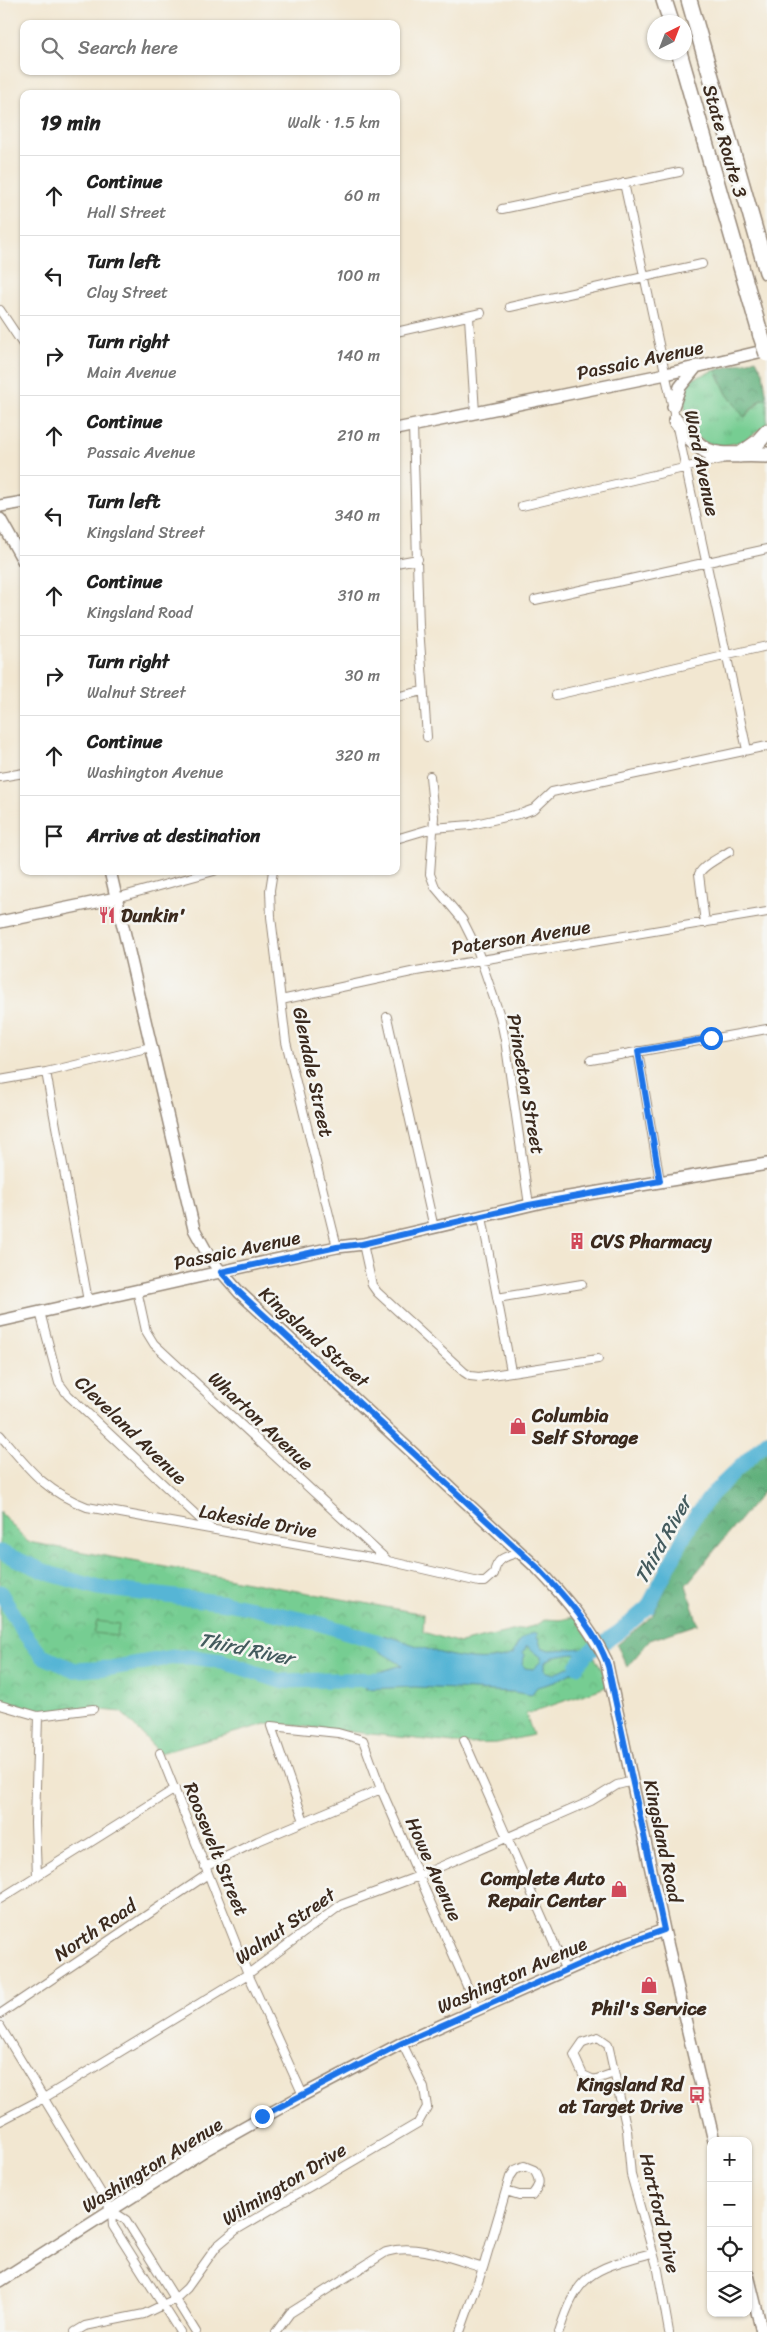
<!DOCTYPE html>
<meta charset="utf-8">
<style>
:root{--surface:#fff;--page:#f2f2f2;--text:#222;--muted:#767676;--line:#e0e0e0}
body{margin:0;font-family:Sriracha,sans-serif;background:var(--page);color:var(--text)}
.controls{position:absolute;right:15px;bottom:15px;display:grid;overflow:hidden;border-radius:10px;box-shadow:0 1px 4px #0004}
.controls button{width:45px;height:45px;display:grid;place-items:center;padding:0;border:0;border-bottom:1px solid var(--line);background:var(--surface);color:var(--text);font:25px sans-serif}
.compass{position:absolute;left:647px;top:15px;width:45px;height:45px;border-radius:50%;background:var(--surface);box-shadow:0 1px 4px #0004;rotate:42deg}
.stop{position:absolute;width:15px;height:15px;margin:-11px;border:4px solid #1a73e8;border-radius:50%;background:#fff}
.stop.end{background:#1a73e8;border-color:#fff;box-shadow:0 1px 5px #0008}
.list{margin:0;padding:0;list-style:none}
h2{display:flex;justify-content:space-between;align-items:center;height:65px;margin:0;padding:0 20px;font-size:21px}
h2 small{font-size:16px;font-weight:400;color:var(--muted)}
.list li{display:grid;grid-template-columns:32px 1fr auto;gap:15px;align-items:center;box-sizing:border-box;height:80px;padding:0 20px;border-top:1px solid var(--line)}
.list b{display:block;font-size:19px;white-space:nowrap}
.list p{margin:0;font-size:16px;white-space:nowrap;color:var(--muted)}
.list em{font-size:16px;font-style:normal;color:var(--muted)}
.icon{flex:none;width:28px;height:28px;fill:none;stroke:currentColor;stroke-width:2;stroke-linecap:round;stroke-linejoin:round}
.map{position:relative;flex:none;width:767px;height:2332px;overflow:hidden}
.search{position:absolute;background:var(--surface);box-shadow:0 1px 4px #0004;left:20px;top:20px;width:380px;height:55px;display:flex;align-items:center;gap:12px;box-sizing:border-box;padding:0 18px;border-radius:10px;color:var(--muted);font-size:19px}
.panel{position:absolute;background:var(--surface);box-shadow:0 1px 4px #0004;left:20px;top:90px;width:380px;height:785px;border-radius:10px}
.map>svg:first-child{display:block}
.grass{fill:url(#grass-tufts);stroke:#587c58}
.forest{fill:url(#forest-crowns);stroke:#4e6d4d}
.park{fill:url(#park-crowns);stroke:#587c58}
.pitch{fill:#76cd92;stroke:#587c58}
.water{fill:#56b5d5;stroke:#48707a;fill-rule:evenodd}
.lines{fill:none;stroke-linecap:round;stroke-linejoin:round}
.river{stroke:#56b5d5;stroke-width:15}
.street-casing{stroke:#968878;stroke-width:10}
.secondary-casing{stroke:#968878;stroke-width:14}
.highway-casing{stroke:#968878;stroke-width:18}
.street{stroke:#fff;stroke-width:8}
.secondary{stroke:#fff;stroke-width:11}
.highway{stroke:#fff;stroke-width:15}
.highway-bridge-casing{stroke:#968878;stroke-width:18;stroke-linecap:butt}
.highway-bridge{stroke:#fff;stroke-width:15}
.route{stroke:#1a73e8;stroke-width:6}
.labels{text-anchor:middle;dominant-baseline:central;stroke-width:5;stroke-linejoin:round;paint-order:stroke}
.street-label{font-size:19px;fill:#3b2a1e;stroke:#f6f6f2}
.poi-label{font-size:19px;font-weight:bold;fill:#3b2a1e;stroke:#f6f6f2;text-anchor:start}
.water-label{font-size:20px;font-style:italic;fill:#445b5e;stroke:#f6f6f2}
</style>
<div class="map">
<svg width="767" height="2332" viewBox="0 0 767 2332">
<defs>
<pattern id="grass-tufts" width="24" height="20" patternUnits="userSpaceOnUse" patternTransform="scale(1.25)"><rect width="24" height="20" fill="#76cd92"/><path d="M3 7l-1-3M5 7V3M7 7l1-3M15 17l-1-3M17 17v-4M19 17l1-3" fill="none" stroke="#67b07d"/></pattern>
<pattern id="forest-crowns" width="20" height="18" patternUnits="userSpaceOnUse" patternTransform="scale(1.25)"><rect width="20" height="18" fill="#60b07c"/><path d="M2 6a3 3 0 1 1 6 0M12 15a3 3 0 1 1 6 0" fill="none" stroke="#508f65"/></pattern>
<pattern id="park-crowns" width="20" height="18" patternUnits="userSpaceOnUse" patternTransform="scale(1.25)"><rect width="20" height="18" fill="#76cd92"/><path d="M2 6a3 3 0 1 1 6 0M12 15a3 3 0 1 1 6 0" fill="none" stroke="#67b07d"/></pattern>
</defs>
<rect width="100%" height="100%" fill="#f6f6f2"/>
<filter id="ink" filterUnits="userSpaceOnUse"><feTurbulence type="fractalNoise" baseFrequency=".02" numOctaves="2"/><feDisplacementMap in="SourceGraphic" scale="10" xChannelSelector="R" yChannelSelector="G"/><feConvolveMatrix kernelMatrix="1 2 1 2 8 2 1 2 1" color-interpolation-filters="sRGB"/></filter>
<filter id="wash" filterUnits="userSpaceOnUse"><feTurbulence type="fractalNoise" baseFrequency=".0096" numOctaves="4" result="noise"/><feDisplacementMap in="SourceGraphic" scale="20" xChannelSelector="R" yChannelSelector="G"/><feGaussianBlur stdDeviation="1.12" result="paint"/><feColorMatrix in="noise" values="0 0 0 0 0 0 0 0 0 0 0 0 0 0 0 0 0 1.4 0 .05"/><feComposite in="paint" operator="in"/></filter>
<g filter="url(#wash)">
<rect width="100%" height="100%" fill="#f2e7d1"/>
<path class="grass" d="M 716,370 L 727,394 L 745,417 L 762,399 L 767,399 L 767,424 L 746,440 L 724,446 L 705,443 L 692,432 L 682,396 L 692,379 Z"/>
<path class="forest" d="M 756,359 L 763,372 L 767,399 L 761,399 L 744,417 L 727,394 L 716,370 Z
M 767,1433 L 767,1487 L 686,1585 L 698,1624 L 650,1640 L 627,1667 L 617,1645 L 652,1616 L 713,1493 Z"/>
<path class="park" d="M 0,1512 L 28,1542 L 424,1614 L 423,1632 L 460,1643 L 538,1625 L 545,1619 L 560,1620 L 578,1616 L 596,1641 L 588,1647 L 612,1685 L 526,1714 L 533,1735 L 497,1743 L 463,1744 L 270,1723 L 160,1753 L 121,1712 L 93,1709 L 39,1716 L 0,1704 Z"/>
<path class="pitch" d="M 97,1621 L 119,1624 L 117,1636 L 94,1633 Z"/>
<path class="water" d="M 534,1632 L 538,1634 L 536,1637 L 538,1637 L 541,1647 L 549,1650 L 587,1648 L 591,1656 L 578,1669 L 555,1682 L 537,1687 L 531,1695 L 513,1692 L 415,1687 L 365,1689 L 376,1673 L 402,1665 L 379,1651 L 384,1635 C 424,1647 472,1670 513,1654 C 516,1642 523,1637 534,1632 ZM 527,1646 L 541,1657 L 541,1661 L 533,1669 L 525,1668 L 522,1664 L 525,1655 L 523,1652 ZM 574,1654 L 579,1656 L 575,1663 L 554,1674 L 545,1671 L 545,1662 L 554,1657 Z"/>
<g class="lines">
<path class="river" d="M 0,1552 L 51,1574 L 99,1588 L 227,1603 L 257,1609 L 321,1624 L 379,1642 L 398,1653
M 0,1592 L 24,1633 L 42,1656 L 75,1670 L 111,1668 L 174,1657 L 191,1657 L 222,1661 L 280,1681 L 391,1679
M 577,1666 L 586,1654 L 619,1632 L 648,1607 L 693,1519 L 713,1493 L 767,1441"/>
</g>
</g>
<g filter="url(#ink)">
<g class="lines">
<g class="street-casing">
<path id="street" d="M 624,183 L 747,750
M 502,209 L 679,172
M 510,307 L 702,264
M 0,310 L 24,346
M 469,317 L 475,413
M 396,332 L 481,313
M 413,426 L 419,627 L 427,737
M 522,506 L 722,459
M 396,563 L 418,559
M 535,600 L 767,549
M 556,695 L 767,646
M 396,697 L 423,691
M 430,776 L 434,817 L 430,874 L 435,887 L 462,919 L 477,949 L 500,1016 L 505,1040 L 529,1205
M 0,777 L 24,773
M 396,839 L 433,828 L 471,825 L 523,813 L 534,809 L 552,792 L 767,746
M 273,871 L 270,890 L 271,917 L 286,1042 L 337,1247
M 116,898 L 214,871
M 705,923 L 699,874 C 703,865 721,857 730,851
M 281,1000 L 416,971 L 767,912
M 387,1017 L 434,1228
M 638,1051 L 660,1181
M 591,1060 L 767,1029
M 46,1072 L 88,1301
M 0,1080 L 46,1072 L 151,1047
M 482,1217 L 511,1371
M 363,1244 L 372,1285 L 377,1292 L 464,1372 L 470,1376 L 479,1377 L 598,1359
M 137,1290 L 146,1331 L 154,1344 L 388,1561
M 497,1298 L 582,1284
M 40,1312 L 59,1383 L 68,1395 L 211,1529
M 0,1435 C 29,1469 44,1491 87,1507 L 388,1561 L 479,1582 L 485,1582 L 494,1574 C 496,1558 506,1556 521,1552
M 0,1705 L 38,1716 L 93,1709
M 464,1740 L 566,1971
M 160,1753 L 248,1974 L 303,2095
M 304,1821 L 271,1726 L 338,1733 L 363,1740 L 381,1789 L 477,2009
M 205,1867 L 258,1841 L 381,1789
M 37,1876 L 35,1823 L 38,1716
M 0,1899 L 175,1789
M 0,2014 L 208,1874
M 0,2026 L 112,2211 L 113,2226 L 180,2332
M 614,2073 L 594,2080 L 583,2075 L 574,2055 L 583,2042 L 598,2037 L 608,2044 L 627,2130 L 631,2175 L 658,2270 L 669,2332
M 0,2121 L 44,2098 L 248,1974 L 341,1905 L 419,1876 L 591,1801 L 617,1785 L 633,1781
M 112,2211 L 126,2220 L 196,2332
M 75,2332 L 85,2326 L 144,2314 L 175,2299 L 187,2288 L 217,2246 L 236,2230 L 418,2123 L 427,2107 L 424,2088 L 402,2043
M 276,2332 L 290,2313 L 386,2252 C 418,2243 452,2259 483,2268
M 460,2332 L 483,2268 L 510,2177 L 515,2170 L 524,2166 L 534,2170 C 541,2181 540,2185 532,2195 L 519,2195 L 506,2191
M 559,2332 C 578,2271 594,2269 652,2253"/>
</g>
<g class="secondary-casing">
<path id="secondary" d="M 673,407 L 680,387 L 697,366
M 396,429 L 666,374 L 767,350
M 0,506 L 24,502
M 0,519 L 24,562
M 110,871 L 194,1229 L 211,1260 L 239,1292 L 537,1568 C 563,1595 589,1625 606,1660 L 664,1930 L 714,2141
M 0,922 L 116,898
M 0,1321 L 265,1262 L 337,1247 L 363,1244 L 551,1200 L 767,1164
M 748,2275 L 762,2332
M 0,2281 L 205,2150 L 303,2095 L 402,2043 L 625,1944 L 664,1930"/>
</g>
<g class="highway-casing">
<path id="highway" d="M 664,0 L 671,22
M 689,0 L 767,272
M 679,52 L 761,336
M 676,421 C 711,466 717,452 767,455
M 740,455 L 757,443 L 767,432"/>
</g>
<use href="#street" class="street"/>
<use href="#secondary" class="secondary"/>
<use href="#highway" class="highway"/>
<g class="highway-bridge-casing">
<path id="highway-bridge" d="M 761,336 L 767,354"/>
</g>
<use href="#highway-bridge" class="highway-bridge"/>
</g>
</g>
<g class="lines" filter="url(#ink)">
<path class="route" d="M 262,2116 L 402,2043 L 625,1944 L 664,1930 L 608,1666 C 597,1631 562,1593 538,1568 L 239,1292 L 221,1272 L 337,1247 L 362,1244 L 529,1205 L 660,1181 L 638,1051 L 711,1038"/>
</g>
<defs>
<g id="restaurant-bare" transform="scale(1.35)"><path d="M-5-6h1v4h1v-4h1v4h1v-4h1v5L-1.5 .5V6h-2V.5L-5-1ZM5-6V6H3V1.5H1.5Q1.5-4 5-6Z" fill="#d1495b" stroke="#f6f6f2" stroke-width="2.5" paint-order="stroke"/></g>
<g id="building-bare" transform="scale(1.35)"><path d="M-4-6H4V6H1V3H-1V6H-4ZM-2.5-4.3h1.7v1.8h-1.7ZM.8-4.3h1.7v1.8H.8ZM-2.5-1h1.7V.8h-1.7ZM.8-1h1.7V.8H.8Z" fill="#d1495b" stroke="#f6f6f2" stroke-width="2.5" paint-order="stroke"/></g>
<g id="shop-bare" transform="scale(1.35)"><path d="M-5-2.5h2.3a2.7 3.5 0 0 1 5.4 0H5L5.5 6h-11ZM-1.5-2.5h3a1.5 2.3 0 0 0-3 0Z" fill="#d1495b" stroke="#f6f6f2" stroke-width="2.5" paint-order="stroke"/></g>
<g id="bus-bare" transform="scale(1.35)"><path d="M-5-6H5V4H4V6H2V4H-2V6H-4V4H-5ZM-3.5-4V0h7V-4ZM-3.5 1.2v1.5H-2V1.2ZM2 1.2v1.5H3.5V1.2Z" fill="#d1495b" stroke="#f6f6f2" stroke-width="2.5" paint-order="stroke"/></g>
</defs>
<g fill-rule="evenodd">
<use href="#restaurant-bare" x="107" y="915"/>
<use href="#building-bare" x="577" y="1241"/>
<use href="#shop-bare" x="518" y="1426"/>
<use href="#shop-bare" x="619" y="1889"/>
<use href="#shop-bare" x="649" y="1985"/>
<use href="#bus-bare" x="697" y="2095"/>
</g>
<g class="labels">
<g class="street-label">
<text transform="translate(725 141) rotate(74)">State Route 3</text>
<text transform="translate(640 360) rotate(-12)">Passaic Avenue</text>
<text transform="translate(702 463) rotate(78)">Ward Avenue</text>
<text transform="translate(521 937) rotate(-9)">Paterson Avenue</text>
<text transform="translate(313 1072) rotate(78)">Glendale Street</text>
<text transform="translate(526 1084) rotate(80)">Princeton Street</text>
<text transform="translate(237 1250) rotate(-12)">Passaic Avenue</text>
<text transform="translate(314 1337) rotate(42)">Kingsland Street</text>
<text transform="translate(261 1421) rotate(43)">Wharton Avenue</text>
<text transform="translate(131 1430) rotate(44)">Cleveland Avenue</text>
<text transform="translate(258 1521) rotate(10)">Lakeside Drive</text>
<text transform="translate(663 1841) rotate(78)">Kingsland Road</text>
<text transform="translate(216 1849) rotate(68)">Roosevelt Street</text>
<text transform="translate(434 1869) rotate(66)">Howe Avenue</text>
<text transform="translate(285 1926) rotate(-35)">Walnut Street</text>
<text transform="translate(95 1930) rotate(-34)">North Road</text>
<text transform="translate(512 1975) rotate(-24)">Washington Avenue</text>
<text transform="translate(152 2165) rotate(-32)">Washington Avenue</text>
<text transform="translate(284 2184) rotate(-31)">Wilmington Drive</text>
<text transform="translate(660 2213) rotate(77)">Hartford Drive</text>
</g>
<g class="poi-label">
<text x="121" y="915">Dunkin'</text>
<text x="591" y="1241">CVS Pharmacy</text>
<text x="532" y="1415">Columbia<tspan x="532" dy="22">Self Storage</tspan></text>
<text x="605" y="1878" text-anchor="end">Complete Auto<tspan x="605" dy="22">Repair Center</tspan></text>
<text x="649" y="2008" text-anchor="middle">Phil's Service</text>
<text x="683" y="2084" text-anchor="end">Kingsland Rd<tspan x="683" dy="22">at Target Drive</tspan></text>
</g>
<g class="water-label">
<text transform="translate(663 1540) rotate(-61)">Third River</text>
<text transform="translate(246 1649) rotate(12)">Third River</text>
</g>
</g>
</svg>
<div class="controls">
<button>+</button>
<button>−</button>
<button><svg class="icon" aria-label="locate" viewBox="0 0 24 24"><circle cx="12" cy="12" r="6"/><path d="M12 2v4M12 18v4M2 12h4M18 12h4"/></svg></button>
<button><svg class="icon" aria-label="layers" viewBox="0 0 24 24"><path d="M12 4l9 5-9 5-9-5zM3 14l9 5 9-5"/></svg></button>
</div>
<svg class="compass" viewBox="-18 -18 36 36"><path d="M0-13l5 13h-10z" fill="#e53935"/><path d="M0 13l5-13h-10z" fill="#767676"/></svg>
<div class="stop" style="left:711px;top:1038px"></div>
<div class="stop end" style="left:262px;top:2116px"></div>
<div class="search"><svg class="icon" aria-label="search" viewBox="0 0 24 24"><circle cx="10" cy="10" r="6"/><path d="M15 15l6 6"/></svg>Search here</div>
<section class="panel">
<h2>19 min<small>Walk · 1.5 km</small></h2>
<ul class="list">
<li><svg class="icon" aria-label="ahead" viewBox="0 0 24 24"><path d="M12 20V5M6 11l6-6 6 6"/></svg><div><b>Continue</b><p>Hall Street</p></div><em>60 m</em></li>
<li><svg class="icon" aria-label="left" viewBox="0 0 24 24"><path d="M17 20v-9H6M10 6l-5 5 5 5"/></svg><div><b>Turn left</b><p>Clay Street</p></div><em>100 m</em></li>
<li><svg class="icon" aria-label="right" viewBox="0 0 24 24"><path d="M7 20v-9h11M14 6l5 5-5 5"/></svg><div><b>Turn right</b><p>Main Avenue</p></div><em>140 m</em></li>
<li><svg class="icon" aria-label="ahead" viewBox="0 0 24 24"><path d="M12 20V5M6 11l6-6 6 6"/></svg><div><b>Continue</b><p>Passaic Avenue</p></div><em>210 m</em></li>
<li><svg class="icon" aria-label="left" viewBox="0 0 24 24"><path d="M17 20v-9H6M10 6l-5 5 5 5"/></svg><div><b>Turn left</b><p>Kingsland Street</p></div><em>340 m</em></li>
<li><svg class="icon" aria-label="ahead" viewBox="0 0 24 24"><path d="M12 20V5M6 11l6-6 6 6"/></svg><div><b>Continue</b><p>Kingsland Road</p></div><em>310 m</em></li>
<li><svg class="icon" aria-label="right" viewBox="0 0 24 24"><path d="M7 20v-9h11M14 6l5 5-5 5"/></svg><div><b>Turn right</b><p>Walnut Street</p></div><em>30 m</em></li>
<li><svg class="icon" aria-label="ahead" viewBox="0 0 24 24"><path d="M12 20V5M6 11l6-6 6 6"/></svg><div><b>Continue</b><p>Washington Avenue</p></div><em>320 m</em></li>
<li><svg class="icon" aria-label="arrive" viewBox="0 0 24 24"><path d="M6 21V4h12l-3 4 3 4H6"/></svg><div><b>Arrive at destination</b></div></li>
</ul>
</section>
</div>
